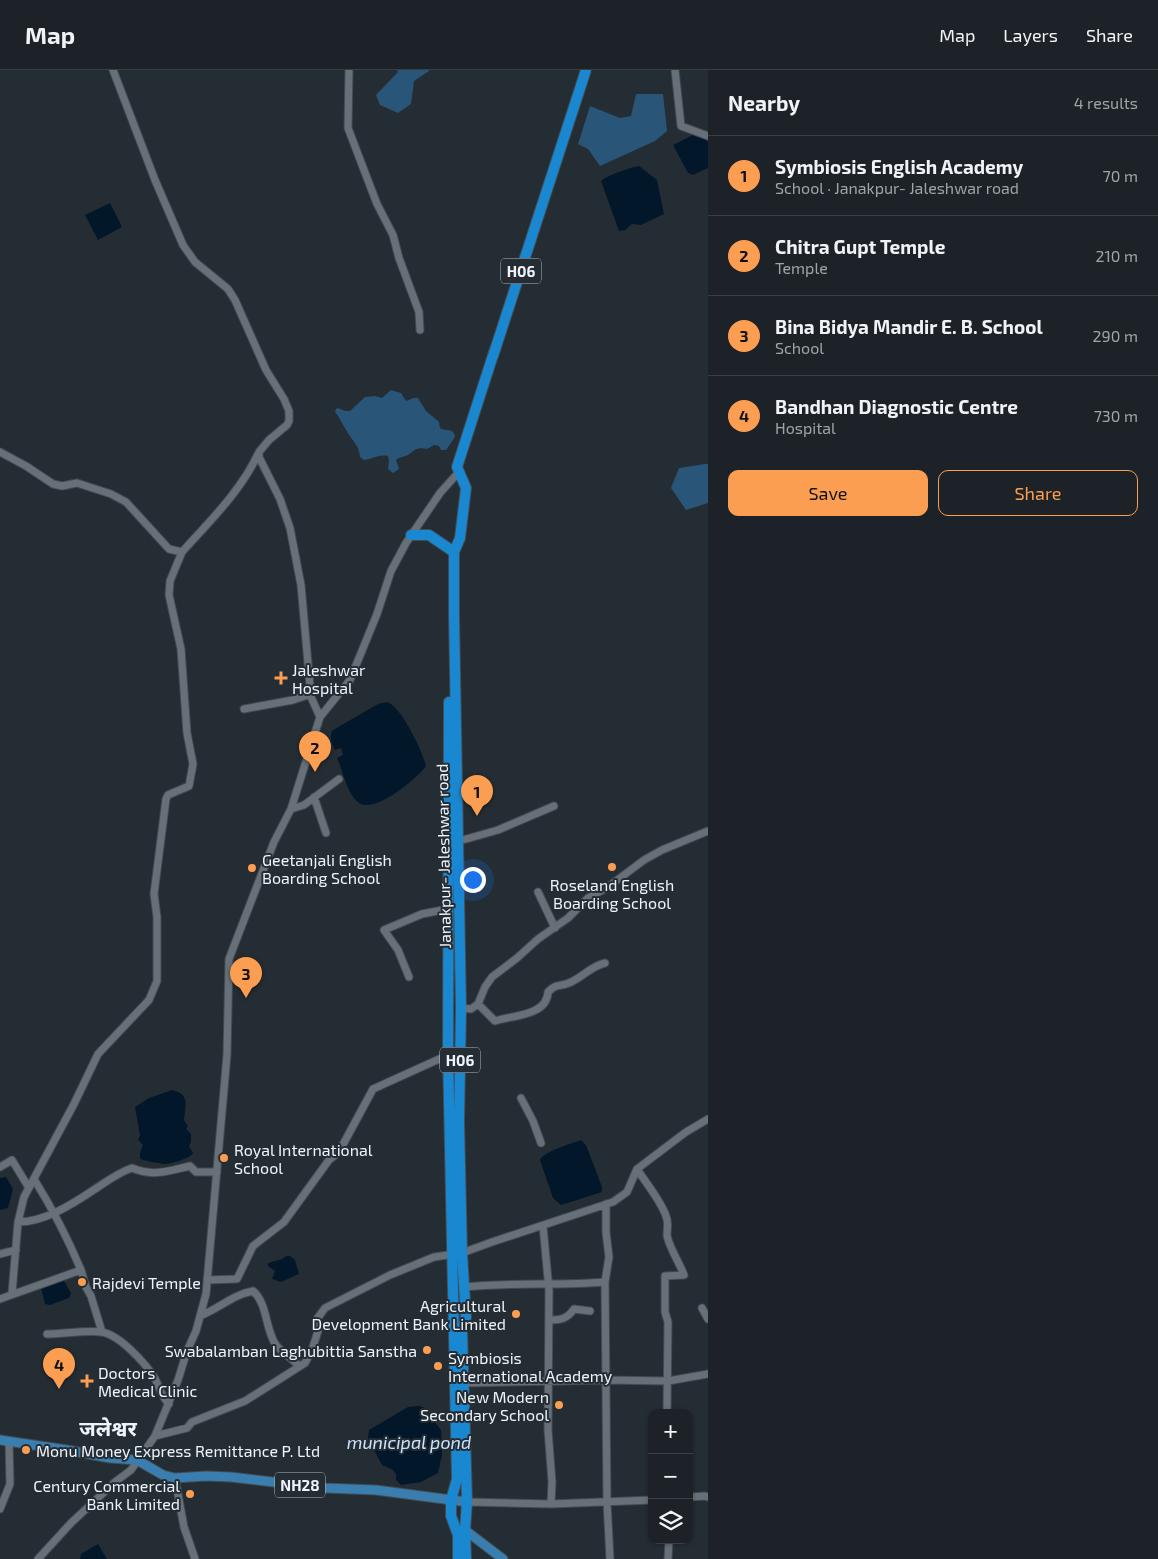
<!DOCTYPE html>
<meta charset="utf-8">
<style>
:root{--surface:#1c2227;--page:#252a2f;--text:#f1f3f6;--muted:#a0a4a7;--line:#3a3f44;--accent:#fb9e51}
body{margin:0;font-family:"Exo 2","Noto Sans Devanagari",sans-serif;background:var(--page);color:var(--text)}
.controls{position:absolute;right:15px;bottom:15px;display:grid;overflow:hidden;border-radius:10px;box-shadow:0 1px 4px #0004}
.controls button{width:45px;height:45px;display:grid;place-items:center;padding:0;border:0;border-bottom:1px solid var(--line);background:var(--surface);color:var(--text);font:25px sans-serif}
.you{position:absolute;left:472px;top:809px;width:18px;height:18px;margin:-12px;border:4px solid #fff;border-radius:50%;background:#1a73e8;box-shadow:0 0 0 8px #1a73e833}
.badge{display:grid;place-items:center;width:32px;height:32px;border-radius:50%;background:var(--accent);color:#111;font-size:16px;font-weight:700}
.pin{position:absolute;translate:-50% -41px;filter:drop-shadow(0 1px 2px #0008)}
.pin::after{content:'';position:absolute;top:26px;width:18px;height:15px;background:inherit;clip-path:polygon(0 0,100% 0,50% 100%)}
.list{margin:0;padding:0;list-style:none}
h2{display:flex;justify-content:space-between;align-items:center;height:65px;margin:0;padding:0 20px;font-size:21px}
h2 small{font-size:16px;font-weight:400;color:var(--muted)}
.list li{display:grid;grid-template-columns:32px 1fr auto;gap:15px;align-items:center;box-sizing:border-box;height:80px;padding:0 20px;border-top:1px solid var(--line)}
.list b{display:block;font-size:19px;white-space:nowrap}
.list p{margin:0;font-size:16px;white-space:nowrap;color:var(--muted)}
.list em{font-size:16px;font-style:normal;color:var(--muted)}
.actions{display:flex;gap:10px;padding:15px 20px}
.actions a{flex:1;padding:11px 0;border:1px solid var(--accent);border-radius:10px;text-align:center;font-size:18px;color:var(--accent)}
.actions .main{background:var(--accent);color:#111}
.icon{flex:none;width:28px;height:28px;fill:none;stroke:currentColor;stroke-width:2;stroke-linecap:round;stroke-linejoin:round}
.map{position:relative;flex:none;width:708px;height:1489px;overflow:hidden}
header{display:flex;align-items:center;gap:30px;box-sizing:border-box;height:70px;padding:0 25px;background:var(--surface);border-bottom:1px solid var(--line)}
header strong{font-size:24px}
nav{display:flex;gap:28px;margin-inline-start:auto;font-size:18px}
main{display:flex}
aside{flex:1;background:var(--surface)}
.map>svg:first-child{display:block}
.forest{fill:#295579}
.water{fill:#021729}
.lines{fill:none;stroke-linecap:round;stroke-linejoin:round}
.minor-casing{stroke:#434b51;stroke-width:9}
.major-casing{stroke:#434b51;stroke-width:11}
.highway-casing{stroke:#434b51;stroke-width:12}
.minor{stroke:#677079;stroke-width:7}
.major{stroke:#397eae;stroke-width:9}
.highway{stroke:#1a87d1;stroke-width:10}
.highway-bridge-casing{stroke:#434b51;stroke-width:12;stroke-linecap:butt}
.highway-bridge{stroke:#1a87d1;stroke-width:10}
.poi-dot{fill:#fb9e51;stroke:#252d34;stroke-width:2}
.labels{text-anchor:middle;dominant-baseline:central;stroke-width:4;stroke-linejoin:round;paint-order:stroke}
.shield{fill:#252d34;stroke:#b2b8be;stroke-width:1}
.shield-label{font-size:15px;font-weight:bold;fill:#eef4f9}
.poi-label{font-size:16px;fill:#eef4f9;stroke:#252d34;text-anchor:start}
.street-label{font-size:16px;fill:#eef4f9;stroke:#252d34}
.water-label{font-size:18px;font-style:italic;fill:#cbe5fd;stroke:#252d34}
.district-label{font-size:21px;font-weight:bold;fill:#eef4f9;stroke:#252d34}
</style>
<header>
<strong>Map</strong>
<nav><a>Map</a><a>Layers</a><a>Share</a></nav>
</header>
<main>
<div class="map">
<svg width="708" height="1489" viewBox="0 0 708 1489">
<rect width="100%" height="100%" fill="#252d34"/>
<path class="forest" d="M 397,0 L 429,0 L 429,1 L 414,11 L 411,34 L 398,43 L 380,35 L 376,25 L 398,2 Z
M 636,24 L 663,24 L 667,61 L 655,71 L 600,96 L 588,79 L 578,74 L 590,36 L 620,48 L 631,46 Z
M 391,320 L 401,323 L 406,331 L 413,328 L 418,328 L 426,341 L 439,352 L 440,358 C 446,362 454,357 455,367 L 446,380 L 441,380 L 439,376 L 434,375 L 427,379 C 417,377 415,380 408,385 C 404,387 399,387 396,390 L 399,399 L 393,403 L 388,399 L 389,391 L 388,386 C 379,384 373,389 364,390 L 360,387 C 359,376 355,374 350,366 C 344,358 341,349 335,342 L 336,339 L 338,338 L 345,341 L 350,341 L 365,327 L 375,326 L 382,328 Z
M 705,394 L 708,394 L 708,433 L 686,440 L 671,418 L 679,398 Z"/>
<path class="water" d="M 695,64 L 704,67 L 708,72 L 708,98 L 693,105 L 688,103 L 673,75 Z
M 639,96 L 657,110 L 664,144 L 641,155 L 632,154 L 625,160 L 619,161 L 601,111 C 608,105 629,98 639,96 Z
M 110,133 L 122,157 L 98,170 L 85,145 Z
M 387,632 C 401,636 423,682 426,696 C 417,709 374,744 359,733 C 347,724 343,701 337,688 L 343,685 L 341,678 L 335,680 C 332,673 328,667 333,660 L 378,634 Z
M 172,1020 C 191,1024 185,1036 184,1050 L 188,1056 L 186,1059 L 191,1064 L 191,1072 L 189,1076 L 193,1083 C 190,1089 170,1094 164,1094 C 156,1093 147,1091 140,1089 L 140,1083 L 143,1075 L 138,1070 L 140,1065 L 135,1037 L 149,1028 Z
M 581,1070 L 586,1075 L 602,1117 L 602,1122 L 561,1135 L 553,1128 L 540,1090 C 544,1081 571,1074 581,1070 Z
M 6,1107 L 13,1119 L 8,1138 L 0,1140 L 0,1108 Z
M 286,1186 L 290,1186 L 295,1190 L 299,1204 L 281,1212 L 272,1209 L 275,1201 L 268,1196 L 268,1193 L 282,1189 Z
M 58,1209 L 64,1211 L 71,1223 L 69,1228 L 50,1235 L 45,1234 L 41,1218 Z
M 418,1336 L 423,1337 L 441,1360 L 442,1385 L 438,1403 L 421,1412 L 401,1415 L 396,1410 L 396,1404 L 393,1400 L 382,1395 L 368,1369 L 369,1360 L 408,1337 Z
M 98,1474 L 107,1489 L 80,1489 L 81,1484 Z"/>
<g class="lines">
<g class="minor-casing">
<path id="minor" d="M 113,0 L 155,110 L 183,175 L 195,192 L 228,219 L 235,230 L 266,300 L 284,329 L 289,341 L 289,351 L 287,355 L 269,370 L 259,382 L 259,387 L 280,429 L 290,458 L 301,515 L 311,627 L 320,647
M 349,0 L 348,58 L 377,134 L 393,165 L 399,188 L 419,242 L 420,260
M 675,0 L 681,56 L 708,66
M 0,382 L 26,396 L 53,414 L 62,416 L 77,413 L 111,424 L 126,432 L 169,479 L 182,482 L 170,511 L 169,525 L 181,579 L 187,663 L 193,694 L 189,716 L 168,725 L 166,729 L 154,824 L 157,847 L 157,911 L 149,930 L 98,984 L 74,1034 L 24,1127 L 18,1152 L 12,1223
M 182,482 C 209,452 241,421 258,384
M 244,639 L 293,630 L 311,624
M 314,727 L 326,763
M 291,739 L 304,735 L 339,709
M 459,771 L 498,760 L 554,736
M 538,822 L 555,858
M 409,907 L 398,880 L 384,860 L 422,844 L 448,839
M 478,934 L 495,951 C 513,945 547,946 548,922 C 557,913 559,917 569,913 C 582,908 591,896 605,893
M 461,938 L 471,939 L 478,934 L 485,917 L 492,907 L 517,888 L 538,869 L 568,848 L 588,828 L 608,817 L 644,790 L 662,780 L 708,761
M 521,1028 L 533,1051 L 541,1073
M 0,1097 L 12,1090 L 29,1118
M 637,1099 C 646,1113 661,1131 666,1146 C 669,1153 667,1158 667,1165 C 668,1175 680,1194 684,1205 L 665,1206 L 665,1242 L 668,1252 L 667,1343
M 34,1109 C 52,1138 68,1169 81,1200
M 18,1152 C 44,1152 71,1135 92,1121 C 106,1112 117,1103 132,1098 C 154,1107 168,1101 190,1096 L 196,1102 L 217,1102
M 543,1156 L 549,1220 L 548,1360 L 552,1412 L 551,1434
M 0,1184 L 16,1180
M 207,1210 L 237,1209 L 253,1176 L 284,1152 L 329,1090 L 339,1082 L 373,1019 L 448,985
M 605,1212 L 607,1432 L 610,1489
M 464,1217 C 511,1212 558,1216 605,1212 L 609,1187 L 606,1162 L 606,1134
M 0,1229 L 81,1200 L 86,1217 L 91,1226 L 102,1262
M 702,1238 L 708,1249
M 200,1246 C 220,1238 232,1225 253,1221 C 268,1234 265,1260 276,1275 C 282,1283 292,1288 299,1296
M 549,1250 C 561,1250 567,1249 574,1239 L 590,1241
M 47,1264 C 62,1264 88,1260 101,1262 C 119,1264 145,1293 154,1307 C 160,1317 160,1325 169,1334
M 465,1313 L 606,1310 L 668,1311 L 708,1304
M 155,1366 L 187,1358 L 192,1352 L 245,1331 L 305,1293 L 312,1280 L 318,1261 L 317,1249 L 325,1238 L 390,1205 L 434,1187 L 462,1183 L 492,1172 L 613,1132 L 627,1122 L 637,1099 L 686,1062 L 708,1049
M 175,1408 L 184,1457 L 195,1489
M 689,1427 L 705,1426 L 708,1427
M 467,1432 L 551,1434 L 652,1430
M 0,1439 L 10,1414 L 9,1371
M 38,1489 L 71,1453 L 115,1412 L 131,1400 L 155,1366 L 178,1310 L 187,1281 L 196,1261 L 206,1224 L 227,985 L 229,889 L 274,772 L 291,739 L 320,647 L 350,610 L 377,544 L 391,501 L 406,473 L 440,423 L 458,403
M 668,1489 L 669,1470"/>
</g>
<g class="major-casing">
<path id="major" d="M 0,1370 L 67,1380 L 110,1388 L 137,1390 L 163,1405 L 175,1408 L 206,1406 L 231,1407 L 325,1418 L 376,1420 L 467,1432
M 465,1460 L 503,1489"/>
</g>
<g class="highway-casing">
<path id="highway" d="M 411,465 L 429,465 L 454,482
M 449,632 L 448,985 L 457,1409 L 451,1430 L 451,1446 L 458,1465 L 458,1489
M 466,1489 L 465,1460 L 467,1432 L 462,1260 L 466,1247 L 462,1183 L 459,1052 L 461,938 L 454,546 L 454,482 L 460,468 L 466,418 L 457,397 L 495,279"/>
</g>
<use href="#minor" class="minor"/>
<use href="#major" class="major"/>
<use href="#highway" class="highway"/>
<g class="highway-bridge-casing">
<path id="highway-bridge" d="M 493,286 L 586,0"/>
</g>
<use href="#highway-bridge" class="highway-bridge"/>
</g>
<g class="poi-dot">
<path d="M278.5 600.5h5v5h5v5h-5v5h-5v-5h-5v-5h5z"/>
<circle cx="612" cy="797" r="5"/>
<circle cx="252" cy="798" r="5"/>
<circle cx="224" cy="1088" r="5"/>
<circle cx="82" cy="1212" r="5"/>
<circle cx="516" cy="1244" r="5"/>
<circle cx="427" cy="1280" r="5"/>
<circle cx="438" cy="1296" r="5"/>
<path d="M84.5 1303.5h5v5h5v5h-5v5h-5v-5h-5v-5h5z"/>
<circle cx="559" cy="1335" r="5"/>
<circle cx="26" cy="1380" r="5"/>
<circle cx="190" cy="1424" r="5"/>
</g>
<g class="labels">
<g class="shield">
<rect x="501" y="188.5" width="40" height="25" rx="4"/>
<rect x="440" y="977.5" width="40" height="25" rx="4"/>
<rect x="275" y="1402.5" width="50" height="25" rx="4"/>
</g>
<g class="shield-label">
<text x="521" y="201">H06</text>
<text x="460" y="990">H06</text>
<text x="300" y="1415">NH28</text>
</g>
<g class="poi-label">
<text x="292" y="599">Jaleshwar<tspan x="292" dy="18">Hospital</tspan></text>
<text x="262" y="789">Geetanjali English<tspan x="262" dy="18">Boarding School</tspan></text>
<text x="612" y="814" text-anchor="middle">Roseland English<tspan x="612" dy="18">Boarding School</tspan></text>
<text x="234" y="1079">Royal International<tspan x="234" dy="18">School</tspan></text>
<text x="92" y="1212">Rajdevi Temple</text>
<text x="506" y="1235" text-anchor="end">Agricultural<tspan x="506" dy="18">Development Bank Limited</tspan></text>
<text x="417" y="1280" text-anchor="end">Swabalamban Laghubittia Sanstha</text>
<text x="448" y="1287">Symbiosis<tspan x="448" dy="18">International Academy</tspan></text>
<text x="98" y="1302">Doctors<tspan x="98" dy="18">Medical Clinic</tspan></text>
<text x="549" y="1326" text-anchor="end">New Modern<tspan x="549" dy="18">Secondary School</tspan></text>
<text x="36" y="1380">Monu Money Express Remittance P. Ltd</text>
<text x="180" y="1415" text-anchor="end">Century Commercial<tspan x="180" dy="18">Bank Limited</tspan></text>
</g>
<g class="street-label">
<text transform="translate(443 786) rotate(-91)">Janakpur- Jaleshwar road</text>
</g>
<g class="water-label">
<text x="409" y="1372">municipal pond</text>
</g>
<g class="district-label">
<text x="108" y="1357">जलेश्वर</text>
</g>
</g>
</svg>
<div class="controls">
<button>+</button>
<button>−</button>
<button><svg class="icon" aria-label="layers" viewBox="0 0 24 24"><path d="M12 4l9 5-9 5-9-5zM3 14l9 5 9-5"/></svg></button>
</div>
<div class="you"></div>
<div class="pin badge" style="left:477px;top:746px">1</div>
<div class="pin badge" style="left:315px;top:702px">2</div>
<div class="pin badge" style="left:246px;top:928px">3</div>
<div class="pin badge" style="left:59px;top:1319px">4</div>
</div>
<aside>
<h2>Nearby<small>4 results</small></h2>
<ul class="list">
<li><span class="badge">1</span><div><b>Symbiosis English Academy</b><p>School · Janakpur- Jaleshwar road</p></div><em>70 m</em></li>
<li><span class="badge">2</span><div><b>Chitra Gupt Temple</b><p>Temple</p></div><em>210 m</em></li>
<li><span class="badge">3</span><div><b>Bina Bidya Mandir E. B. School</b><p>School</p></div><em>290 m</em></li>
<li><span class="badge">4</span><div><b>Bandhan Diagnostic Centre</b><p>Hospital</p></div><em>730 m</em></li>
</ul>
<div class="actions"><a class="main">Save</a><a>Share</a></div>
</aside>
</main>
